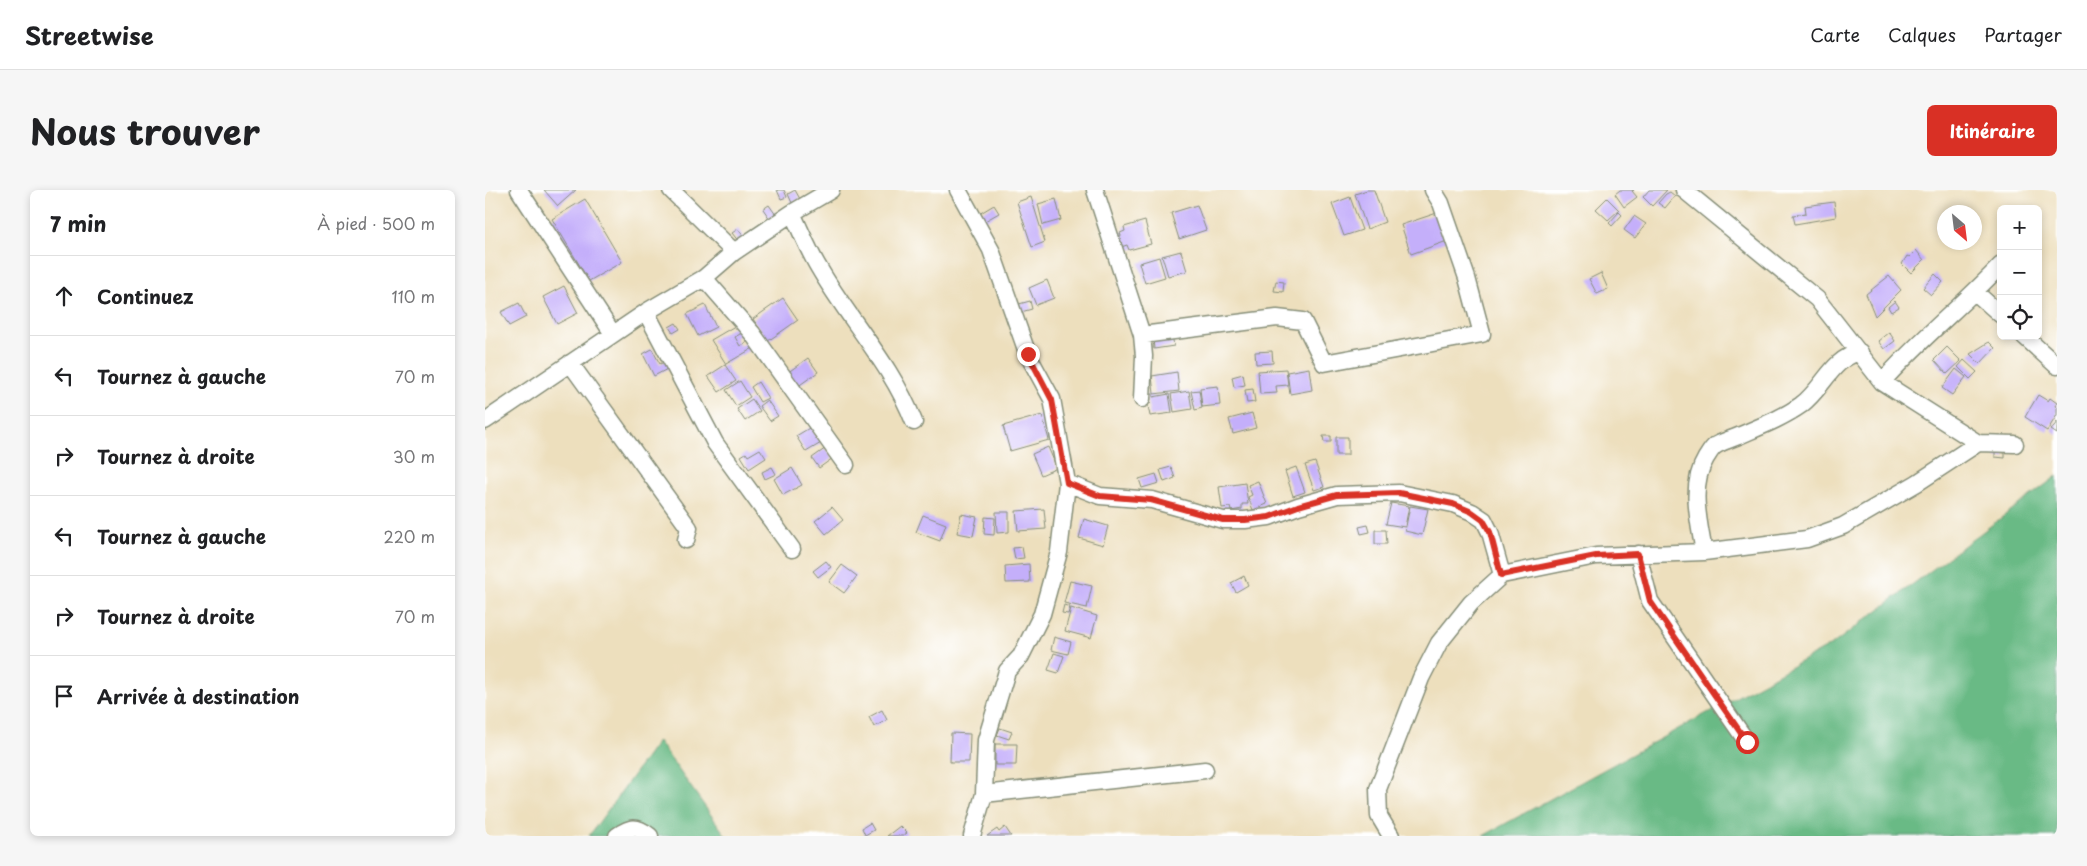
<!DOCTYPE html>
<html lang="fr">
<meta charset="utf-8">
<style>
:root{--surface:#fff;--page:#f6f6f6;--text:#202124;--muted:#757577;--line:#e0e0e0;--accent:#d93025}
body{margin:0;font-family:"Playpen Sans",sans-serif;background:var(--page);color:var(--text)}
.controls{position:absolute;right:15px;top:15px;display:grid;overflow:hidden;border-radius:8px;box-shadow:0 2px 8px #0003}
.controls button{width:45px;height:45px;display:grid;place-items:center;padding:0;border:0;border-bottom:1px solid var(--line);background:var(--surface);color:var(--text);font:25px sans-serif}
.compass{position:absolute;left:1452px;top:15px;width:45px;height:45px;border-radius:50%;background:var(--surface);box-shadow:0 2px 8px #0003;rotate:152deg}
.stop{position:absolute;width:15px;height:15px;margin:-11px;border:4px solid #d93025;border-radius:50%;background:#fff}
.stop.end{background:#d93025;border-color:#fff;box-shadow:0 1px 5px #0008}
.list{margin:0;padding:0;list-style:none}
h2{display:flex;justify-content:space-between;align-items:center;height:65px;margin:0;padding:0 20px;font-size:21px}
h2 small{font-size:16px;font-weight:400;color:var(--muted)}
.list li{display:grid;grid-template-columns:32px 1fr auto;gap:15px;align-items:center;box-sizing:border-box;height:80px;padding:0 20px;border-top:1px solid var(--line)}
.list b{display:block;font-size:19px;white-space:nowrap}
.list em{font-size:16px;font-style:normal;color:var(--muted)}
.icon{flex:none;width:28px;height:28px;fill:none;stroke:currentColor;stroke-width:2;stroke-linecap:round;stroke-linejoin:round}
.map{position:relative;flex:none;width:1572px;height:646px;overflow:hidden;border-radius:8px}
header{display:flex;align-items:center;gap:30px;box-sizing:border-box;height:70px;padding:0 25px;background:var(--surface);border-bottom:1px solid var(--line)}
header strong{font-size:24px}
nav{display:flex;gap:28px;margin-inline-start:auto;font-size:18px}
.intro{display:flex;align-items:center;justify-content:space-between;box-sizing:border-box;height:120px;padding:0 30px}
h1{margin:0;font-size:35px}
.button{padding:12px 22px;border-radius:8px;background:var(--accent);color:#fff;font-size:18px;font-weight:700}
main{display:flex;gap:30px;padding:0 30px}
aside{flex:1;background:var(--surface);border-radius:8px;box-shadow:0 2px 8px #0003}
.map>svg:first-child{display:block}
.forest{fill:#69ba85;stroke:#447c5c}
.building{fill:#c4affa}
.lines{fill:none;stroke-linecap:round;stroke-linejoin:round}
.minor-casing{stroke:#868e78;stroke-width:19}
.minor{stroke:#fff;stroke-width:16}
.route{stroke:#d93025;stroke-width:6}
</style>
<header>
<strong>Streetwise</strong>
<nav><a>Carte</a><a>Calques</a><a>Partager</a></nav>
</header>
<div class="intro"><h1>Nous trouver</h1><a class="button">Itinéraire</a></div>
<main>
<aside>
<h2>7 min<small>À pied · 500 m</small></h2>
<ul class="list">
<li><svg class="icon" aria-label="ahead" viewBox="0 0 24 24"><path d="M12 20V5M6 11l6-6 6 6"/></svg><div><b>Continuez</b></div><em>110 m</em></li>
<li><svg class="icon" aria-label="left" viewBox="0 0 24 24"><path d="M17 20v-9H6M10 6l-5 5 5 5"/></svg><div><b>Tournez à gauche</b></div><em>70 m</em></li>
<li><svg class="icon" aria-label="right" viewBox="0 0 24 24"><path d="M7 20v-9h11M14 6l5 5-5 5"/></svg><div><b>Tournez à droite</b></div><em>30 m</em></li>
<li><svg class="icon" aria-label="left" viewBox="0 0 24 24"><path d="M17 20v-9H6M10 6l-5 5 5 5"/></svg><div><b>Tournez à gauche</b></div><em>220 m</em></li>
<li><svg class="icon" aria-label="right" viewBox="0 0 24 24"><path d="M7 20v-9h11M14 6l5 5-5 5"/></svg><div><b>Tournez à droite</b></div><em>70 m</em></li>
<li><svg class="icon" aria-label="arrive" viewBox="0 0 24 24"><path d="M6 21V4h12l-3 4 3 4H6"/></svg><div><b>Arrivée à destination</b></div></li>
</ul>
</aside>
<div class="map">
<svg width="1572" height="646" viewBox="0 0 1572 646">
<rect width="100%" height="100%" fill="#fff"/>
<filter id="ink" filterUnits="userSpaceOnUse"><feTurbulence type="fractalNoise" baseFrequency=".02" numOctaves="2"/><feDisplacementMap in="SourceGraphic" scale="10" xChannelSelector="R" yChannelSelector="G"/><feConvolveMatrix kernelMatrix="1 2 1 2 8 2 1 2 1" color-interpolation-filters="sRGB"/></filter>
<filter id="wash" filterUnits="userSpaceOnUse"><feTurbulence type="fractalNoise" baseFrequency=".0096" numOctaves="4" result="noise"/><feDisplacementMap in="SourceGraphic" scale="20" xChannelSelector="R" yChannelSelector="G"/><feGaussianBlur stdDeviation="1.12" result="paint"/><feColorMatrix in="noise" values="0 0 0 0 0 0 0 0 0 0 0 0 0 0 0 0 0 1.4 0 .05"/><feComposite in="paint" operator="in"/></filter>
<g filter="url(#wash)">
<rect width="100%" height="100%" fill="#eddfbd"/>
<path class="forest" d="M 1572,286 L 1572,646 L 998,646 L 1348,454 Z
M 173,551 L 241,646 L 104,646 Z"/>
<g id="blocks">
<path class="building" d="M 59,0 L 91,0 L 73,16 Z
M 292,0 L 299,0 L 302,7 L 296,9 Z
M 310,0 L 315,9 L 307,13 L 303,4 Z
M 882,0 L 889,0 L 900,32 L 882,39 L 870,4 Z
M 1135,0 L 1149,0 L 1147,1 L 1152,7 L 1139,17 L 1130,4 Z
M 1164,0 L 1182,0 L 1167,16 L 1158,7 Z
M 1185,2 L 1190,6 L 1180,18 L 1173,13 L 1181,4 Z
M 546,7 L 560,52 L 547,57 L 532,12 Z
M 865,7 L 877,40 L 859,46 L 847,14 Z
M 1122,8 L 1134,20 L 1123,30 L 1111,19 Z
M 100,9 L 137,72 L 104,91 L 67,29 Z
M 571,9 L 576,30 L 558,35 L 553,14 Z
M 1349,12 L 1351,27 L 1310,34 L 1308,25 L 1321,23 L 1320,16 Z
M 284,15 L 291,25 L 285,29 L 278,19 Z
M 509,15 L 514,23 L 498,32 L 494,24 Z
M 712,15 L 721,40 L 694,49 L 686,23 Z
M 955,22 L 965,50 L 926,64 L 916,35 Z
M 1134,22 L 1137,25 L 1127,36 L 1124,33 Z
M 1149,26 L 1161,34 L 1150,48 L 1139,40 Z
M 660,31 L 666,54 L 644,60 L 642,55 L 636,57 L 633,47 L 636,46 L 635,43 L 640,41 L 639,37 Z
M 253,39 L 259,47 L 254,52 L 247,43 Z
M 1431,60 L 1439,70 L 1426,83 L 1417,74 L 1422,66 L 1424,67 Z
M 696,61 L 702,81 L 683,86 L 677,66 Z
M 674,67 L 680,87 L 660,93 L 654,73 Z
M 1116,83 L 1123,99 L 1112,104 L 1104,89 Z
M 1450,84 L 1458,92 L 1446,105 L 1438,98 Z
M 1404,86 L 1416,100 L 1390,126 L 1381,104 Z
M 562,90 L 569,108 L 551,115 L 544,98 Z
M 791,91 L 799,92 L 798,102 L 789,101 Z
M 79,96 L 93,123 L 72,134 L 58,107 Z
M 298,108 L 313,130 L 283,151 L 268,129 Z
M 545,111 L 547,119 L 536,122 L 534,114 Z
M 1410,111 L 1414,117 L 1406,122 L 1403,117 Z
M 34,113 L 41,127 L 24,136 L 16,122 Z
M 220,115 L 231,137 L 213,146 L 202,124 Z
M 191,133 L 195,139 L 188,143 L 184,137 Z
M 255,133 L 260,141 L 250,147 L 255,156 L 265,150 L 270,157 L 241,174 L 226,150 Z
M 1404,142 L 1410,151 L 1399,159 L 1393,151 Z
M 687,145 L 689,156 L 669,159 L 668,149 Z
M 1504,152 L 1510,158 L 1495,174 L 1485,164 Z
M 1462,157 L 1476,171 L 1462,184 L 1449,170 Z
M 167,159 L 175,174 L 184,169 L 188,176 L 169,186 L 158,164 Z
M 787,161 L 788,173 L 771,174 L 770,162 Z
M 323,168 L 333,182 L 312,197 L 302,183 Z
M 1479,170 L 1492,182 L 1485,189 L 1473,177 Z
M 240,175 L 251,191 L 234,202 L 223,186 Z
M 824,178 L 827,200 L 805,204 L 802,182 Z
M 801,179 L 803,195 L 791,196 L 792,203 L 775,204 L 773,181 Z
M 1471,179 L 1481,187 L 1467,205 L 1457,198 Z
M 692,182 L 694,201 L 669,204 L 667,186 Z
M 758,184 L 760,195 L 749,197 L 747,187 Z
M 255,191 L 265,207 L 251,216 L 241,200 Z
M 273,192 L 283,208 L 275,212 L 266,197 Z
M 733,196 L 735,215 L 717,217 L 715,198 Z
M 768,199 L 770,212 L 762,213 L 760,200 Z
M 714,200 L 717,218 L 710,220 L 706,201 Z
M 704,201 L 707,219 L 689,222 L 686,204 Z
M 668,204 L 668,207 L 684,204 L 687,223 L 665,226 L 661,205 Z
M 1553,205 L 1563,211 L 1565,208 L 1572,213 L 1570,216 L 1572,217 L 1572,225 L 1562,241 L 1540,227 Z
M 267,209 L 275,221 L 260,231 L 252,219 Z
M 282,210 L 293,226 L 285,231 L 274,216 Z
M 767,223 L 771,238 L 748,244 L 744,229 Z
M 557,225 L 564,250 L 525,261 L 518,236 Z
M 1572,232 L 1572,244 L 1566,240 Z
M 326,237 L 336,253 L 321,262 L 311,246 Z
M 838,246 L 846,246 L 846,252 L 839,252 Z
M 851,247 L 863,247 L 863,265 L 851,265 Z
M 563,257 L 572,278 L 556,285 L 547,264 Z
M 341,258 L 348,268 L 334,278 L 327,268 Z
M 275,259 L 281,268 L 264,279 L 256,266 L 261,263 L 263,266 Z
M 1510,262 L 1520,263 L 1520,268 L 1510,267 Z
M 830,272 L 839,297 L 829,300 L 820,275 Z
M 287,277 L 291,284 L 280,289 L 277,282 Z
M 686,277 L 690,288 L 679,292 L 675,280 Z
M 811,277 L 820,302 L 808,306 L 800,281 Z
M 307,278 L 317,295 L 298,305 L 289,289 Z
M 671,284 L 674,293 L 657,298 L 654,289 Z
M 773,291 L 782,314 L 768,320 L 763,307 L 767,305 L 763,295 Z
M 760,293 L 763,314 L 757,314 L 757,319 L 746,321 L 745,317 L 737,318 L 734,297 Z
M 906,313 L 924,316 L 920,337 L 901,334 Z
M 925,316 L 943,319 L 937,345 L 920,341 Z
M 347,317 L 358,330 L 341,344 L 330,331 Z
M 559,319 L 561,339 L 533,341 L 531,321 Z
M 511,322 L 524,322 L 524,342 L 512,343 Z
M 476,324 L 492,327 L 488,346 L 472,343 Z
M 438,325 L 461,334 L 455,351 L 431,342 Z
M 500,327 L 510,328 L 509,345 L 499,344 Z
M 599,329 L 623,336 L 618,355 L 594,348 Z
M 883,335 L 885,342 L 876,344 L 874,337 Z
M 890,340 L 901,340 L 902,354 L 890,354 Z
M 537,357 L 539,368 L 530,369 L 528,358 Z
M 341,371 L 346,377 L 333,387 L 328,381 Z
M 544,374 L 545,392 L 521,393 L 520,376 Z
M 357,375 L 372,386 L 359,403 L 344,392 Z
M 759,386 L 763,395 L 751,402 L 746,393 Z
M 585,391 L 607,396 L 602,418 L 579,413 Z
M 579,415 L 585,417 L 583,424 L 577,423 Z
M 586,418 L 612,426 L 606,448 L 580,441 Z
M 569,447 L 586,452 L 583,464 L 566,460 Z
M 569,463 L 579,466 L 573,483 L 563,480 Z
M 397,520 L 402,530 L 389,537 L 384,527 Z
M 515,538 L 527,542 L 524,549 L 512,545 Z
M 466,543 L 485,544 L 484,572 L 465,572 Z
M 510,554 L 532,554 L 531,575 L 510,575 Z
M 385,633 L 389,640 L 380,645 L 377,638 Z
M 415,636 L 422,643 L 418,646 L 402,646 Z
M 520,637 L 526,646 L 502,646 L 512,639 L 514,642 Z"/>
</g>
</g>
<g filter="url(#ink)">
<use href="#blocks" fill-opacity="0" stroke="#868e78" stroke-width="1"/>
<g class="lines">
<g class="minor-casing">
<path id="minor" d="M 34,0 L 128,144
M 186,0 L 249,62
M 473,0 L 506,60 L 543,165 L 567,209 L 582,293 L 574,362 L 557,424 L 536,466 L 522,481 L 501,550 L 499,604 L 487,646
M 610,0 L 657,145 L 659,166 L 657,209
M 1199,0 L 1332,109 L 1397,192 L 1493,253
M 307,23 C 316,41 323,60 334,78 C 364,130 407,175 429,232
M 219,88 L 267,143 L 361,275
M 1490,102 L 1516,125
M 161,122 L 230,253 L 307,359
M 657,145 L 792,128 L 818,131 L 839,173 L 997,144 L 982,88 L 956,13 L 948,0
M 1539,146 L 1572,176
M 85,173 L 204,338 L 201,350
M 1397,192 C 1434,150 1477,116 1516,75
M 0,231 L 161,122 L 219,88 L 249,62 L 307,23 L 346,0
M 582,293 L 615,306 L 667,310 L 738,330 L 760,330 L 784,327 L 813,316 L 852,305 L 914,303 L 968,314 L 987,322 L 999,330 L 1005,342 L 1017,385
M 1219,362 C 1214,332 1204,296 1221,268 C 1224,264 1226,259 1230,256 C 1236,252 1244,250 1251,247 C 1274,237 1296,229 1316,215 C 1339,198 1346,169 1375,162
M 1153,364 L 1165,411 L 1262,552
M 499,604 L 720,580
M 132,646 C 146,636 152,636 165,646
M 906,646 L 894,626 L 893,599 L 936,488 L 954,453 L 986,413 L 1017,385 L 1111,366 L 1219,362 L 1322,349 L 1358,336 L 1432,293 L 1493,253 L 1530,254"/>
</g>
<use href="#minor" class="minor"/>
</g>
</g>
<g class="lines" filter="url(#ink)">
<path class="route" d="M 543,164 L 567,210 L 582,293 L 615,306 L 666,310 L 738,330 L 760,330 L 784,327 L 813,316 L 852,305 L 914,303 L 968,314 L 987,322 L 998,330 L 1005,342 L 1016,385 L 1111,366 L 1153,364 L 1165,411 L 1262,552"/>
</g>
</svg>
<div class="controls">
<button>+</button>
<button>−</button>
<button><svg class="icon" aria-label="locate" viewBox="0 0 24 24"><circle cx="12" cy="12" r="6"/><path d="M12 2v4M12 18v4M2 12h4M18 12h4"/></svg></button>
</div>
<svg class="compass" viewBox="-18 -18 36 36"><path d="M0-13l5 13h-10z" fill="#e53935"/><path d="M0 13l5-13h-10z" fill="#757577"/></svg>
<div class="stop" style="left:1262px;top:552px"></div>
<div class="stop end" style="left:543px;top:164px"></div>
</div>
</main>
